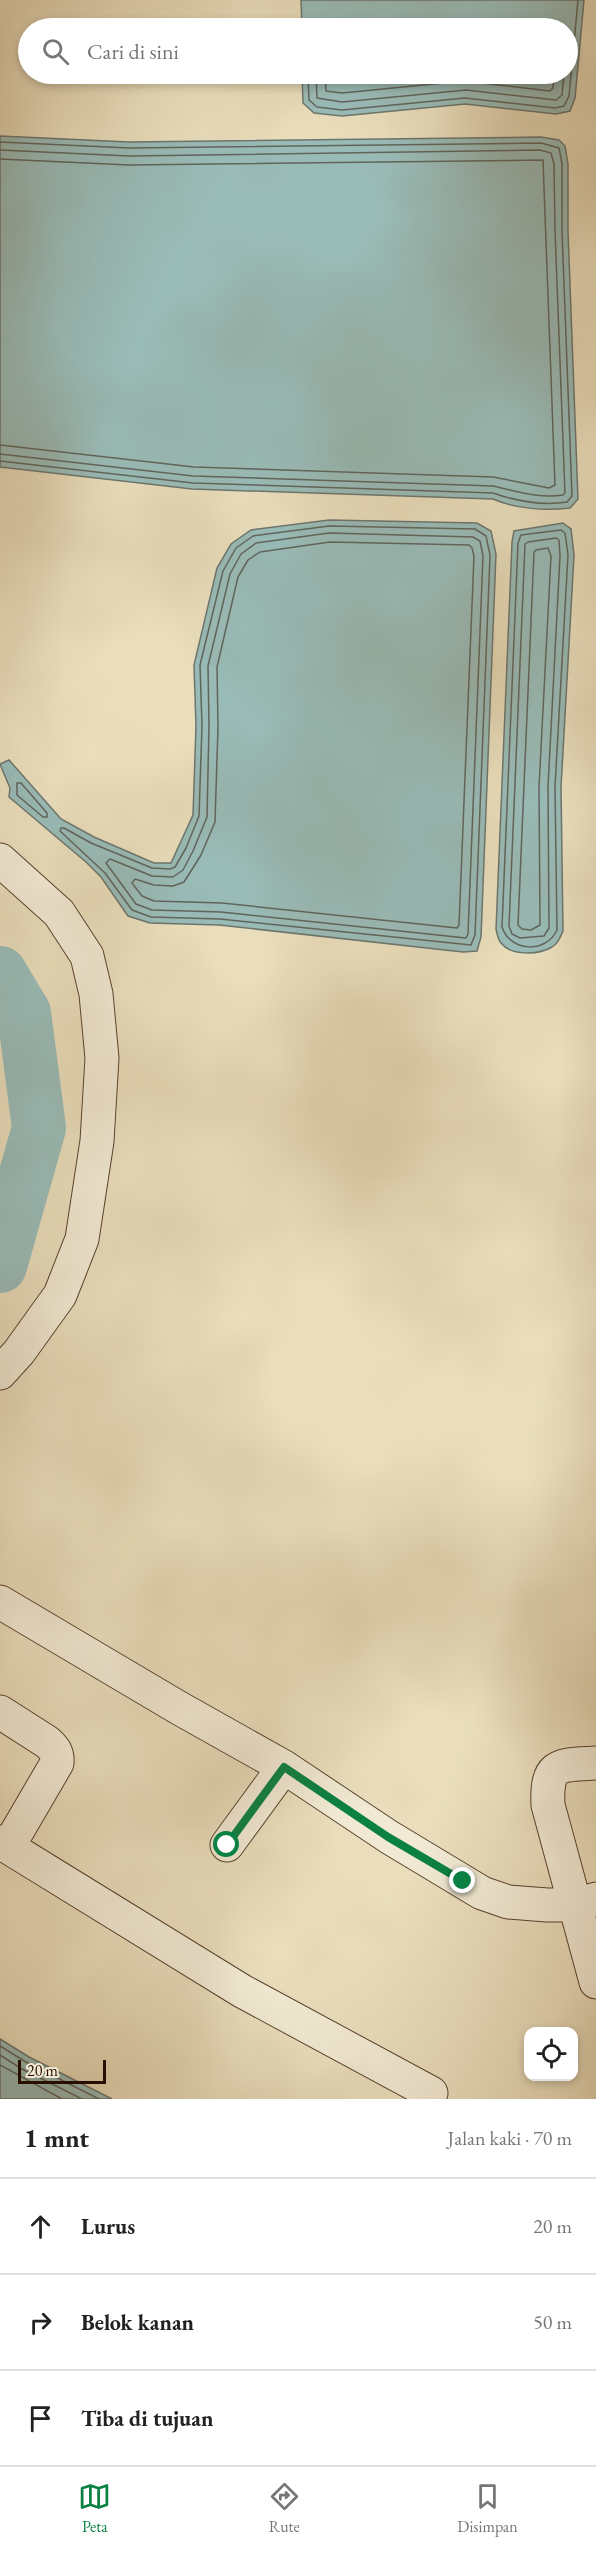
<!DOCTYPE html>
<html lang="id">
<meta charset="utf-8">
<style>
:root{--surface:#fff;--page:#f2f2f2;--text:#222;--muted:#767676;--line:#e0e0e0;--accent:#0b8043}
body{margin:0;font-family:"EB Garamond",serif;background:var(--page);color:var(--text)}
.controls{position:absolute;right:18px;bottom:18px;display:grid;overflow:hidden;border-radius:12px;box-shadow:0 3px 9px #0003}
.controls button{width:54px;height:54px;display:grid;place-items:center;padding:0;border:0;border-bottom:2px solid var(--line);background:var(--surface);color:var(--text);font:30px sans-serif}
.scale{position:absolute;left:18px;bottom:15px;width:88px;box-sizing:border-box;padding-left:6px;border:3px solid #280f00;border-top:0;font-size:16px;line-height:21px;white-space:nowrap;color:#280f00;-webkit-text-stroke:4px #f1e9d3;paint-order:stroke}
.stop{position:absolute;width:18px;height:18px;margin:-14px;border:4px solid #0b8043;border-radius:50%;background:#fff}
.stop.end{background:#0b8043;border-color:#fff;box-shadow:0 2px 6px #0008}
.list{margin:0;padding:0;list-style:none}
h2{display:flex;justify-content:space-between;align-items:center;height:78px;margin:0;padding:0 24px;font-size:26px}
h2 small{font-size:20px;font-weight:400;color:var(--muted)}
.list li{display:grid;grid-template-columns:39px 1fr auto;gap:18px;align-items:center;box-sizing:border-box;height:96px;padding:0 24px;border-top:2px solid var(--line)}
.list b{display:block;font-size:22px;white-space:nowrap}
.list em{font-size:20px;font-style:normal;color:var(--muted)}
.icon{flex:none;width:33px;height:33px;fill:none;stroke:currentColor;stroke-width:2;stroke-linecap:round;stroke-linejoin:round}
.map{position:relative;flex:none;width:596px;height:2099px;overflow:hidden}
.search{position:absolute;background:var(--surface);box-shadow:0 3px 9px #0003;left:18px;right:18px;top:18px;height:66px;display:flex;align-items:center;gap:15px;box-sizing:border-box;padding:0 21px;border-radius:33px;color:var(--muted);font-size:22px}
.sheet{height:366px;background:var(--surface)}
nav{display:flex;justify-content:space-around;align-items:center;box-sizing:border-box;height:84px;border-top:2px solid var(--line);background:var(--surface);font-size:16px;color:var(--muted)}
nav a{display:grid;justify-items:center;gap:3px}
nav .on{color:var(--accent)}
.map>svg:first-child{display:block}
.water{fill:#99bbb7;stroke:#6c766e;stroke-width:1.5}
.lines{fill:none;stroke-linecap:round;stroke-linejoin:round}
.shore{stroke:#60655c;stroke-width:1.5}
.river{stroke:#99bbb7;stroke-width:54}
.minor-casing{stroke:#58422f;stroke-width:35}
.minor{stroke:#f1e9d3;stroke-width:33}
.route{stroke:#0b8043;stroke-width:8}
</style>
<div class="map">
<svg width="596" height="2099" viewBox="0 0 596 2099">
<rect width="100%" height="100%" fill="#e9ddbb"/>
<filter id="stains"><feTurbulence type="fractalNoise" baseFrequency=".00333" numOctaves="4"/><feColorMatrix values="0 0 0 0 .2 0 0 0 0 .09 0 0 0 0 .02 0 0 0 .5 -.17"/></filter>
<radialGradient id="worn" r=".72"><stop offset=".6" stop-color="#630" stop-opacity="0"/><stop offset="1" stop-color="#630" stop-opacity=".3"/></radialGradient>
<path class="water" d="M 301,0 L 584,0 L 575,98 L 570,111 L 556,114 L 465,104 L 342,116 L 314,113 L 303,103 L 302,74 L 568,74 L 568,28 L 302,28 Z
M 0,136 L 129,142 L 541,137 L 559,140 L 565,146 L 568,164 L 568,231 L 578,499 L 570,508 C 545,511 516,509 493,499 L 192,489 L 0,467 Z
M 329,520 L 477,523 L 491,531 L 496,554 L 481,937 L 477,951 L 463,952 L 219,925 L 150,923 L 128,916 L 101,877 L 86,862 L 9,797 L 10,788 L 0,764 L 9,760 L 61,819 L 94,837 L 154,863 L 171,863 L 193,815 L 196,726 L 194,665 L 217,568 L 231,544 L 251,530 Z
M 563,523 L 571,529 L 574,555 L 561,787 L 563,931 C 560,938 558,943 552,947 C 539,955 511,956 501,943 C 498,940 497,933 496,929 L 512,542 L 514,531 Z
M 0,2039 L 29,2057 L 112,2099 L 0,2099 Z"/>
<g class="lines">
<path class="shore" d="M 308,74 L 309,100 L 317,107 L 342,110 L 465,98 L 555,108 L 564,106 L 569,96 L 578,0
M 316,74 L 317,98 L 342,102 L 466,90 L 556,100 L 562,95 L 564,74
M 325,74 L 326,91 L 342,93 L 464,81 L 550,91 L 553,88 L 554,74
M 0,142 L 129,148 L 541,143 L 559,148 L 562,164 L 562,231 L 572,496 L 567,502 C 542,506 516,501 493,493 L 193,483 L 0,461
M 0,150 L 129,156 L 540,150 L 551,153 L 554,164 L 555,231 L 565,493 L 563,495 C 539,499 516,491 493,486 L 193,476 L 0,454
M 0,159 L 129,165 L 543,160 L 555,485 L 549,488 L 493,477 L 194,467 L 0,445
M 329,526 L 475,529 L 486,536 L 490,555 L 475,935 L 471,945 L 220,919 L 151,917 L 132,910 L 105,873 L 60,831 L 61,828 L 64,828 L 91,843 L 152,868 L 170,869 L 175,867 L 186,848 L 199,816 L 202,726 L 200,665 L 223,571 L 236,548 L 253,536 Z
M 561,530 L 565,533 L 568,555 L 555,787 L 557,930 C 546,954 510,952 502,927 L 518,543 L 521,535 Z
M 329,533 L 473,537 L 480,541 L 483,556 L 468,934 L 466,938 L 221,912 L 152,910 L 136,904 L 106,863 L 110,859 L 152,876 L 173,877 L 183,870 L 193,851 L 207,817 L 209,726 L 208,666 L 230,574 L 241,554 L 256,543 Z
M 556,538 L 559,540 L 560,556 L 548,787 L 549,928 L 544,936 L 520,938 L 512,934 L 509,926 L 525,544 L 528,542 Z
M 330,542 L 469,545 L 472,548 L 474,556 L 459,925 L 457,928 L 222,903 L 154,901 L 142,896 L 132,883 L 135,879 L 154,885 L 173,886 L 184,882 L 201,855 L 215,822 L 218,727 L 217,667 L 238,577 L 248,560 L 260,552 Z
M 548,548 L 551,556 L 539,787 L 540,925 L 531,930 L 522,929 L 518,925 L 534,552 L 536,550 Z
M 17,783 L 21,783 L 47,813 L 47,817 L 43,817 L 17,795 Z
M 0,2046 L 26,2062 L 99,2099
M 0,2055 L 22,2069 L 82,2099
M 0,2065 L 62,2099"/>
<path class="river" d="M 0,973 L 24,1013 L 39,1128 L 0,1266"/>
<g class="minor-casing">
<path id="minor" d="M 0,860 L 59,913 L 87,956 L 96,994 L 102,1058 L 97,1141 L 82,1239 L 60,1295 L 19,1352 L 0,1373
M 0,1602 L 179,1708 L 284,1767 L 389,1837 L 482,1893 L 508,1902 L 547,1905 L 575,1905 L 596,1899
M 0,1712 L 47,1742 C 54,1748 58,1753 57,1763 L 8,1847
M 596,1763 C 559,1765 546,1762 548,1805 L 596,1982
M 0,1842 L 242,1991 L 431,2093
M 227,1845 L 284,1767"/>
</g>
<use href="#minor" class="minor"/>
</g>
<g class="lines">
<path class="route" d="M 227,1845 L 284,1767 L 388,1837 L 463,1881"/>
</g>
<rect width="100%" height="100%" filter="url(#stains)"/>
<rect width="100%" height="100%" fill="url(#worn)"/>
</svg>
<div class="controls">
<button><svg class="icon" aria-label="locate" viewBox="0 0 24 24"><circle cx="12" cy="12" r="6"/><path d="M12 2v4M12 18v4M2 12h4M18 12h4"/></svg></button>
</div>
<div class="scale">20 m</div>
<div class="stop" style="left:227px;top:1845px"></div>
<div class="stop end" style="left:463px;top:1881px"></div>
<div class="search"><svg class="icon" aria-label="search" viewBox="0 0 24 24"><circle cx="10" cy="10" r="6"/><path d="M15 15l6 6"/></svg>Cari di sini</div>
</div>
<section class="sheet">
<h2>1 mnt<small>Jalan kaki · 70 m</small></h2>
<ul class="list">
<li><svg class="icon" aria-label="ahead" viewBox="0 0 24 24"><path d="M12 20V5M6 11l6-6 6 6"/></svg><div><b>Lurus</b></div><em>20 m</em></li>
<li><svg class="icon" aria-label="right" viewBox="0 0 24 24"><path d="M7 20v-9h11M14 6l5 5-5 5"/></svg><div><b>Belok kanan</b></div><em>50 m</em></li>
<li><svg class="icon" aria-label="arrive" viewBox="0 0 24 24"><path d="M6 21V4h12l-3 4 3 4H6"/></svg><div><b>Tiba di tujuan</b></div></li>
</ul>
</section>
<nav>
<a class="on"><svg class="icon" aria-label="map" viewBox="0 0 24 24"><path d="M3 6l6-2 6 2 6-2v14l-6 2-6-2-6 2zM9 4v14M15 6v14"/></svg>Peta</a>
<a><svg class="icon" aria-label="directions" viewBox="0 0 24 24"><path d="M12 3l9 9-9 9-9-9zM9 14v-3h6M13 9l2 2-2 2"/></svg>Rute</a>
<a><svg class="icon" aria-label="saved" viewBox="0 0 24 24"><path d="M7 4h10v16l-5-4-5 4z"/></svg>Disimpan</a>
</nav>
